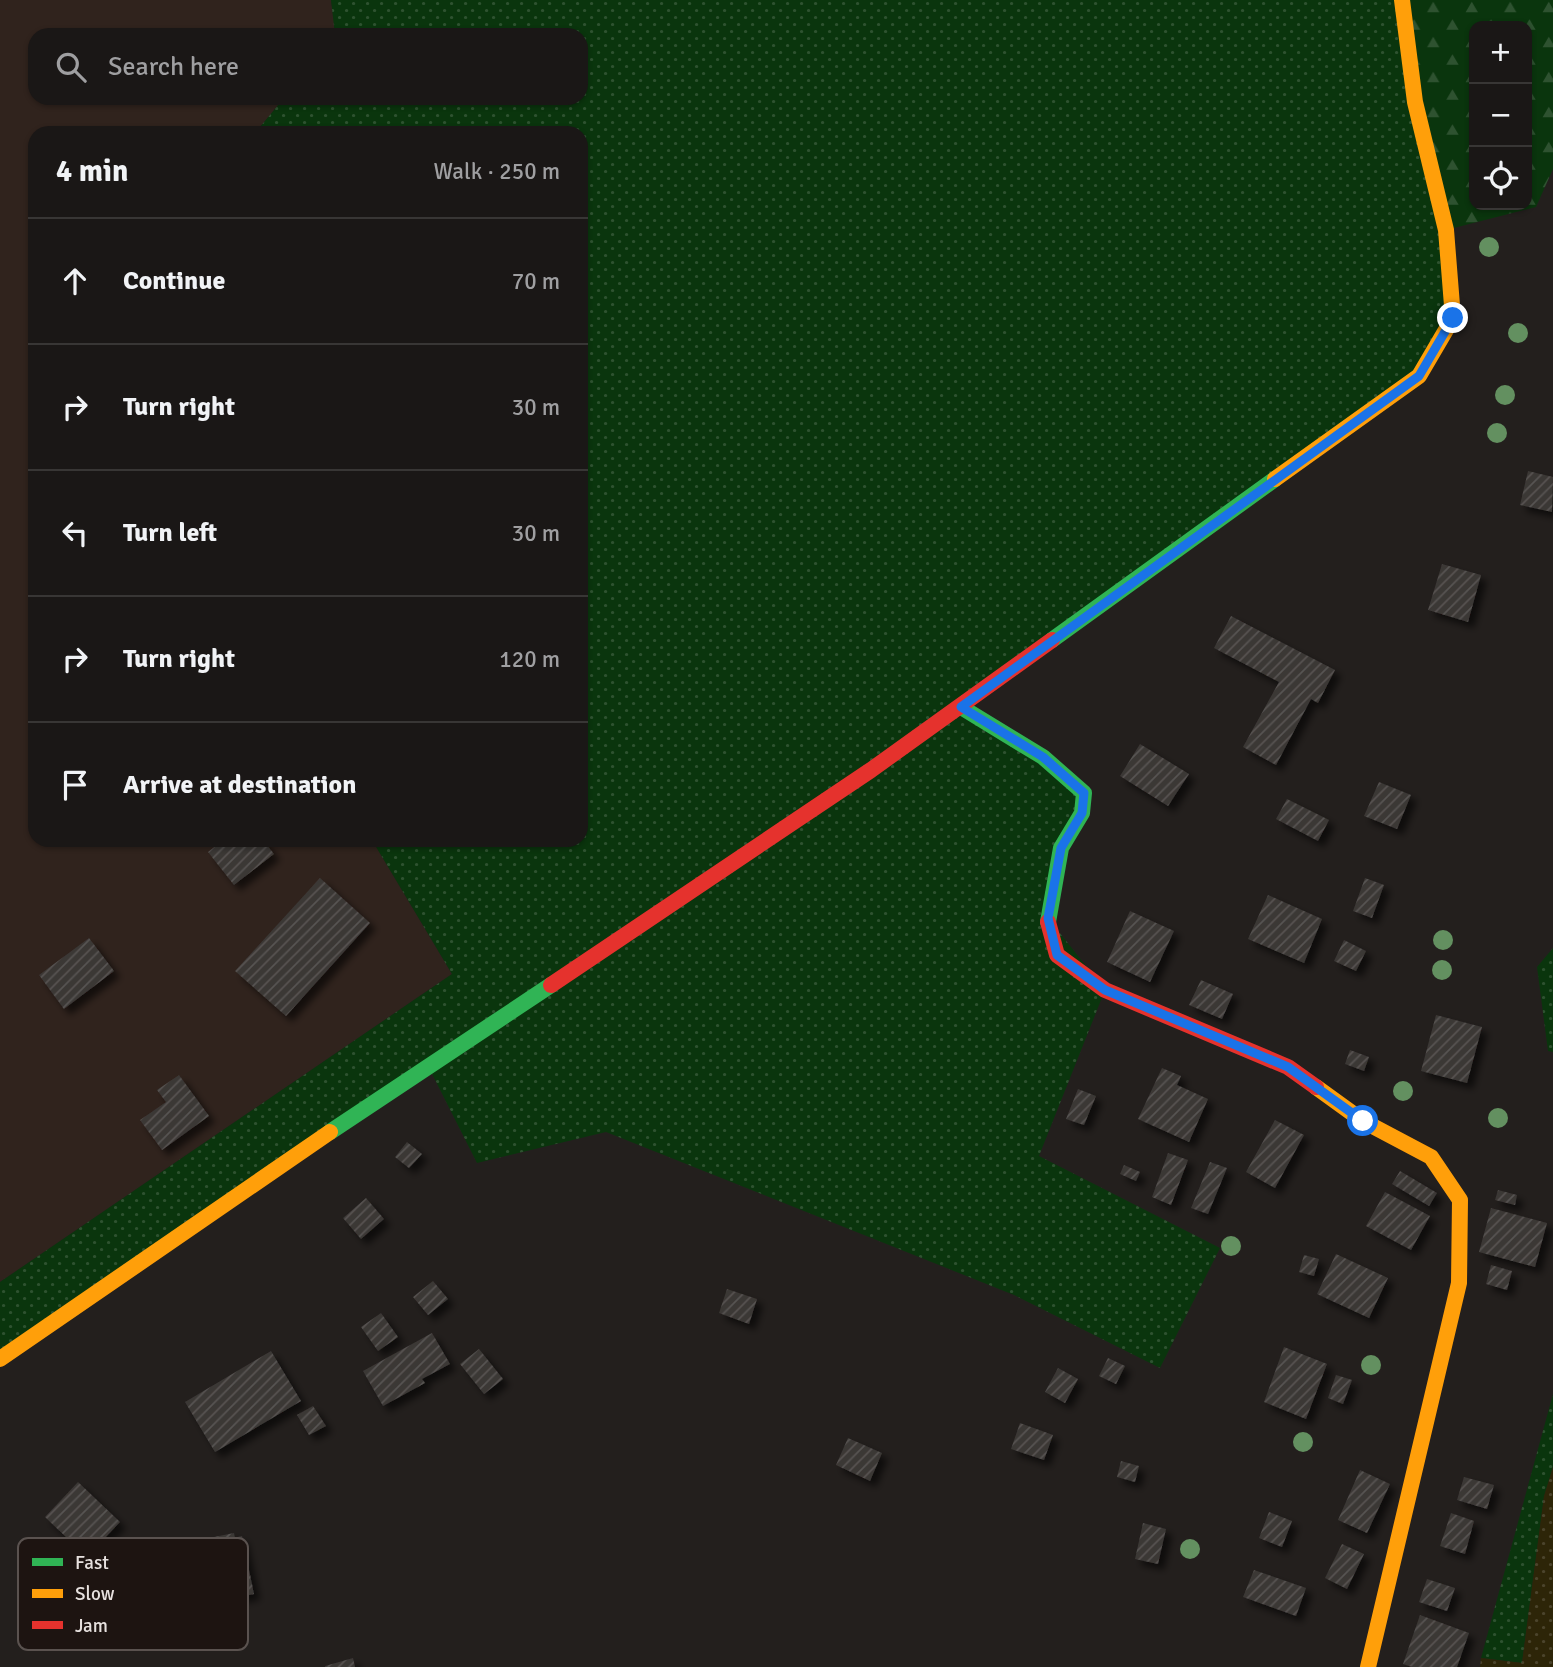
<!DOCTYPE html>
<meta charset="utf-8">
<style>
:root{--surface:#1a1716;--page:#23201f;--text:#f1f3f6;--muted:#9f9fa1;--line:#383635}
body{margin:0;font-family:Signika,sans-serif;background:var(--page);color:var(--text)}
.controls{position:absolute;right:21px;top:21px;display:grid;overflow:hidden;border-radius:14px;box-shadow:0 2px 5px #0004}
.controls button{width:63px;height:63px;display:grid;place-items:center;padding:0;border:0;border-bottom:2px solid var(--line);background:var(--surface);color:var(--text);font:35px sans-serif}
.stop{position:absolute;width:21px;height:21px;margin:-16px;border:5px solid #1a73e8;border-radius:50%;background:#fff}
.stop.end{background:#1a73e8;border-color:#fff;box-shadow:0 2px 7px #0008}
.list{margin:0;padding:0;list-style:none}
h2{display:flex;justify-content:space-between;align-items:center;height:91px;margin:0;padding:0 28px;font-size:30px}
h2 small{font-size:23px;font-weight:400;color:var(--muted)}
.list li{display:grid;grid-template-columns:46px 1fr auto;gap:21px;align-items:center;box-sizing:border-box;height:126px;padding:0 28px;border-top:2px solid var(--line)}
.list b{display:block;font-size:26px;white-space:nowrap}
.list em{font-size:23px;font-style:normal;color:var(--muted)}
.icon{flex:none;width:38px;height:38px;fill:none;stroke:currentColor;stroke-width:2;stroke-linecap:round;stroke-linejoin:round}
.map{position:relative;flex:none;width:1553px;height:1667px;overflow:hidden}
.search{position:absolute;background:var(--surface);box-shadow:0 2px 5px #0004;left:28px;top:28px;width:560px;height:77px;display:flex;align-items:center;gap:18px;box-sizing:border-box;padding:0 24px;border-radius:21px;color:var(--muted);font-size:26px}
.panel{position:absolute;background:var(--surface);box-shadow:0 2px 5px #0004;left:28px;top:126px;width:560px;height:721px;border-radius:21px}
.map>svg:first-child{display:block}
.built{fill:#30231d}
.grass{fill:url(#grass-dots)}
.forest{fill:url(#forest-firs);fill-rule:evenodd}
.sand{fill:url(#sand-dots)}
.building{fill:url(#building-hatch);filter:url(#shadow)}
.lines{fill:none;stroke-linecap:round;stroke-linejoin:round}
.fast{stroke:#30b455;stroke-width:16}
.slow{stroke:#ff9f0a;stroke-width:16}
.jam{stroke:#e5322d;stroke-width:16}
.tree{fill:#639060}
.route{stroke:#1a73e8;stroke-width:9}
.key{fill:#1d1411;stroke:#5a524f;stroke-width:2}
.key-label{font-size:19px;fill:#e7e1df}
</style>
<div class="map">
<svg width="1553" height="1667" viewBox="0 0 1553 1667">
<defs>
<pattern id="grass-dots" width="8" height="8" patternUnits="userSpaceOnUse" patternTransform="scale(1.75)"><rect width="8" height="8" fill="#0a350d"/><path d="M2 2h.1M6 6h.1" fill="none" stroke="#2e5230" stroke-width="1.8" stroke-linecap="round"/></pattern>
<pattern id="forest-firs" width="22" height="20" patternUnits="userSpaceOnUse" patternTransform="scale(1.75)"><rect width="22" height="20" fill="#0a350d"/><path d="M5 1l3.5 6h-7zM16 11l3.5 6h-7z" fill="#2e5230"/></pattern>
<pattern id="sand-dots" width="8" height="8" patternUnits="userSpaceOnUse" patternTransform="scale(1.75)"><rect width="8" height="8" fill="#2d2508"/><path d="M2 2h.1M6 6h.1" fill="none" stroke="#4b442c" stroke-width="1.8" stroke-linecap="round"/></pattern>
<pattern id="building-hatch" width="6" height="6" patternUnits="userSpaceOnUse" patternTransform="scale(1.75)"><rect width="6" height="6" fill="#3b3735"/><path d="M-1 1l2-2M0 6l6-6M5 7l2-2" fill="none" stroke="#575452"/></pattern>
<filter id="shadow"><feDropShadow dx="6" dy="6" stdDeviation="3.5" flood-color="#0009"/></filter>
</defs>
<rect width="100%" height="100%" fill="#231f1d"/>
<path class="built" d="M 0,0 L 331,0 L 336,34 L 35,35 L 35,98 L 284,98 L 255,133 L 35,133 L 35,840 L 139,840 L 143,846 L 153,840 L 372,840 L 452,974 L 0,1282 Z"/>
<path class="grass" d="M 331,0 L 1402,0 L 1453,318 L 1419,376 L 962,707 L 1084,793 L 1048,918 L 1105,990 L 1039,1156 L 1220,1248 L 1160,1368 L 1014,1295 L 606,1132 L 477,1163 L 427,1064 L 0,1359 L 0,1282 L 452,974 L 372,840 L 581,840 L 581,133 L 255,133 L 284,98 L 581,98 L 581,35 L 335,35 Z
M 1553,948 L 1553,1052 L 1548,1051 L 1537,967 Z
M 1553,1394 L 1553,1467 L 1544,1497 L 1522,1663 L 1481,1658 Z"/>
<path class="forest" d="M 1402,0 L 1553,0 L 1553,169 L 1536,207 L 1446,230 ZM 1474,26 L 1527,26 L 1527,205 L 1474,205 Z"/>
<path class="sand" d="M 1553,1467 L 1553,1667 L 1480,1667 L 1481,1658 L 1522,1663 L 1544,1496 Z"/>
<path class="building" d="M 1528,471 L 1553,477 L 1552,512 L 1520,505 Z
M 1442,564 L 1481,575 L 1468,622 L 1428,610 Z
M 1231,616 L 1335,670 L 1318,703 L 1311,699 L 1276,765 L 1243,747 L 1279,682 L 1214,648 Z
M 1140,744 L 1189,774 L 1168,806 L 1120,776 Z
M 1379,782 L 1411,795 L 1397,829 L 1364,816 Z
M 1287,799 L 1329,820 L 1318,841 L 1276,819 Z
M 223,840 L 263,840 L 274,854 L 234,885 L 208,852 Z
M 320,878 L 370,923 L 286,1016 L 235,971 Z
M 1365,878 L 1384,885 L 1372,918 L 1353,911 Z
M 1268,895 L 1322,919 L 1304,963 L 1248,939 Z
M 1130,911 L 1174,931 L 1150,982 L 1107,962 Z
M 89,938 L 114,971 L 64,1009 L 39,975 Z
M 1344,940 L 1366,951 L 1356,971 L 1334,961 Z
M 1201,980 L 1233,994 L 1222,1019 L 1189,1005 Z
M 1436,1015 L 1482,1027 L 1467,1083 L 1421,1071 Z
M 1350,1050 L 1369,1057 L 1364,1071 L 1345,1064 Z
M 1162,1068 L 1181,1076 L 1177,1085 L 1208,1099 L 1189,1142 L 1138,1119 Z
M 179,1075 L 209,1116 L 162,1150 L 140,1120 L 166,1102 L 157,1090 Z
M 1078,1089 L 1096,1096 L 1084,1125 L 1066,1119 Z
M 1275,1120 L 1304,1135 L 1275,1188 L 1246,1172 Z
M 407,1142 L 422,1154 L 409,1168 L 395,1157 Z
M 1168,1153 L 1188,1160 L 1171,1205 L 1152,1197 Z
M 1210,1162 L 1227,1168 L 1208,1214 L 1191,1208 Z
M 1124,1165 L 1140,1172 L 1136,1181 L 1120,1174 Z
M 1400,1171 L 1437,1193 L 1429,1206 L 1392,1184 Z
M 1498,1190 L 1517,1195 L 1515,1205 L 1495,1200 Z
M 1385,1192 L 1430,1216 L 1411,1250 L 1366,1226 Z
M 366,1198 L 384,1219 L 361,1239 L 343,1218 Z
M 1491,1208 L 1547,1223 L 1535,1267 L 1479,1252 Z
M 1336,1254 L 1388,1278 L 1369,1318 L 1317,1294 Z
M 1304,1255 L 1319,1259 L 1314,1276 L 1299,1272 Z
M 1491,1265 L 1512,1271 L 1507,1290 L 1486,1284 Z
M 433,1281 L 448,1299 L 428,1315 L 413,1297 Z
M 727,1289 L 757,1299 L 749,1324 L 719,1313 Z
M 381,1313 L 398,1337 L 378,1351 L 361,1327 Z
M 432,1333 L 450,1364 L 422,1379 L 425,1383 L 383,1406 L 363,1371 Z
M 1284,1347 L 1327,1364 L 1306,1419 L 1264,1402 Z
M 479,1349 L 503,1379 L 484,1394 L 460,1364 Z
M 271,1351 L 301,1401 L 215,1452 L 185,1402 Z
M 1108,1358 L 1125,1366 L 1116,1384 L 1099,1376 Z
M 1058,1368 L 1078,1379 L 1065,1403 L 1045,1392 Z
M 1336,1375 L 1352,1380 L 1343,1404 L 1328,1398 Z
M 313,1406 L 326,1426 L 309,1435 L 297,1415 Z
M 1020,1423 L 1053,1435 L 1044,1460 L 1011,1449 Z
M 848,1438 L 882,1453 L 870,1481 L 836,1465 Z
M 1121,1461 L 1139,1466 L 1135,1482 L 1117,1477 Z
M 1360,1470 L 1390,1484 L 1367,1533 L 1338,1520 Z
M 1464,1477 L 1494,1485 L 1487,1509 L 1457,1500 Z
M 78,1482 L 120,1522 L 87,1557 L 45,1517 Z
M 1269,1512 L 1292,1521 L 1282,1547 L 1259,1538 Z
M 1451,1513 L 1474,1521 L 1465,1554 L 1440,1546 Z
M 1143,1523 L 1166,1529 L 1158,1564 L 1135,1559 Z
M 234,1533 L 235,1538 L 242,1536 L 254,1594 L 229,1599 L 232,1612 L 210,1617 L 207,1604 L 202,1605 L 190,1546 L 195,1546 L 194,1541 Z
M 1342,1544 L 1364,1554 L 1347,1589 L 1325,1578 Z
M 1254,1570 L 1306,1588 L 1296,1616 L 1243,1597 Z
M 1427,1579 L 1455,1588 L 1447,1611 L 1419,1602 Z
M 1420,1615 L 1469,1633 L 1457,1667 L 1412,1667 L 1403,1664 Z
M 353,1658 L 355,1667 L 325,1667 L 325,1666 Z"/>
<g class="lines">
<path class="fast" d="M 1052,640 L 1275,479
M 961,707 L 1043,757 L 1084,793 L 1082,813 L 1061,848 L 1048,922
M 330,1132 L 551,985"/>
<path class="slow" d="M 1275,479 L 1419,376 L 1453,318 L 1446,230 L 1415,102 L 1402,0
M 1316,1087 L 1363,1121 L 1431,1157 L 1460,1200 L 1459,1283 L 1368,1667
M 0,1359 L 330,1132"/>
<path class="jam" d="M 1048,922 L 1057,955 L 1105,990 L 1288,1067 L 1316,1087
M 551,985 L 871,770 L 1052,640"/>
</g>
<g class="tree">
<circle cx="1489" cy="247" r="10"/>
<circle cx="1518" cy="333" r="10"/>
<circle cx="1505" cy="395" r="10"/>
<circle cx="1497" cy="433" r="10"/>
<circle cx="1443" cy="940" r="10"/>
<circle cx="1442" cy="970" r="10"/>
<circle cx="1403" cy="1091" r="10"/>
<circle cx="1498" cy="1118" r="10"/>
<circle cx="1231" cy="1246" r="10"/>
<circle cx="1371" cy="1365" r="10"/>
<circle cx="1303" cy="1442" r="10"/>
<circle cx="1190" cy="1549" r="10"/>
</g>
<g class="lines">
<path class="route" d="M 1363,1121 L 1288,1067 L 1105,990 L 1057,955 L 1048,918 L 1061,848 L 1082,813 L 1084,793 L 1043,757 L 961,707 L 1419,376 L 1453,318"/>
</g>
<rect x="18" y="1538" width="230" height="112" rx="10" class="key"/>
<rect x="32" y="1558" width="31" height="8" fill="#30b455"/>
<rect x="32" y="1589" width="31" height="9" fill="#ff9f0a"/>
<rect x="32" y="1621" width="31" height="8" fill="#e5322d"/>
<g class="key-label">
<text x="75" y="1569">Fast</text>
<text x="75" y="1600">Slow</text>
<text x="75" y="1632">Jam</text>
</g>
</svg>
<div class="controls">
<button>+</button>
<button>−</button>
<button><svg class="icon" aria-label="locate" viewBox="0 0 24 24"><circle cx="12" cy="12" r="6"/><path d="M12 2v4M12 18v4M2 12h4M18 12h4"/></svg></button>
</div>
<div class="stop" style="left:1363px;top:1121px"></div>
<div class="stop end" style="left:1453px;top:318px"></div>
<div class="search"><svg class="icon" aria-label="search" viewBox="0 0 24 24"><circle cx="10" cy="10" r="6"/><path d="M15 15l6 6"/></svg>Search here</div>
<section class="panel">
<h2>4 min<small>Walk · 250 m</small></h2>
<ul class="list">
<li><svg class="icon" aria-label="ahead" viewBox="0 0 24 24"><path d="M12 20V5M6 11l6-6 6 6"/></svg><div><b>Continue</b></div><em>70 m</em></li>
<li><svg class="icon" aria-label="right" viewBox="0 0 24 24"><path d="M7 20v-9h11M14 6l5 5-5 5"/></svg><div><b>Turn right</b></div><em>30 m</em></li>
<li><svg class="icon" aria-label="left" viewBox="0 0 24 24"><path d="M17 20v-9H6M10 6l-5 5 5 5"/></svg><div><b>Turn left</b></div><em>30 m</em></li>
<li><svg class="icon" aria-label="right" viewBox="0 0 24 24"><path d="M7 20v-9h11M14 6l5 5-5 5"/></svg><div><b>Turn right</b></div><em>120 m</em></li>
<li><svg class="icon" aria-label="arrive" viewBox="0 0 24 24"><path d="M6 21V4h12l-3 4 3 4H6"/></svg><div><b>Arrive at destination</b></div></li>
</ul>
</section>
</div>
